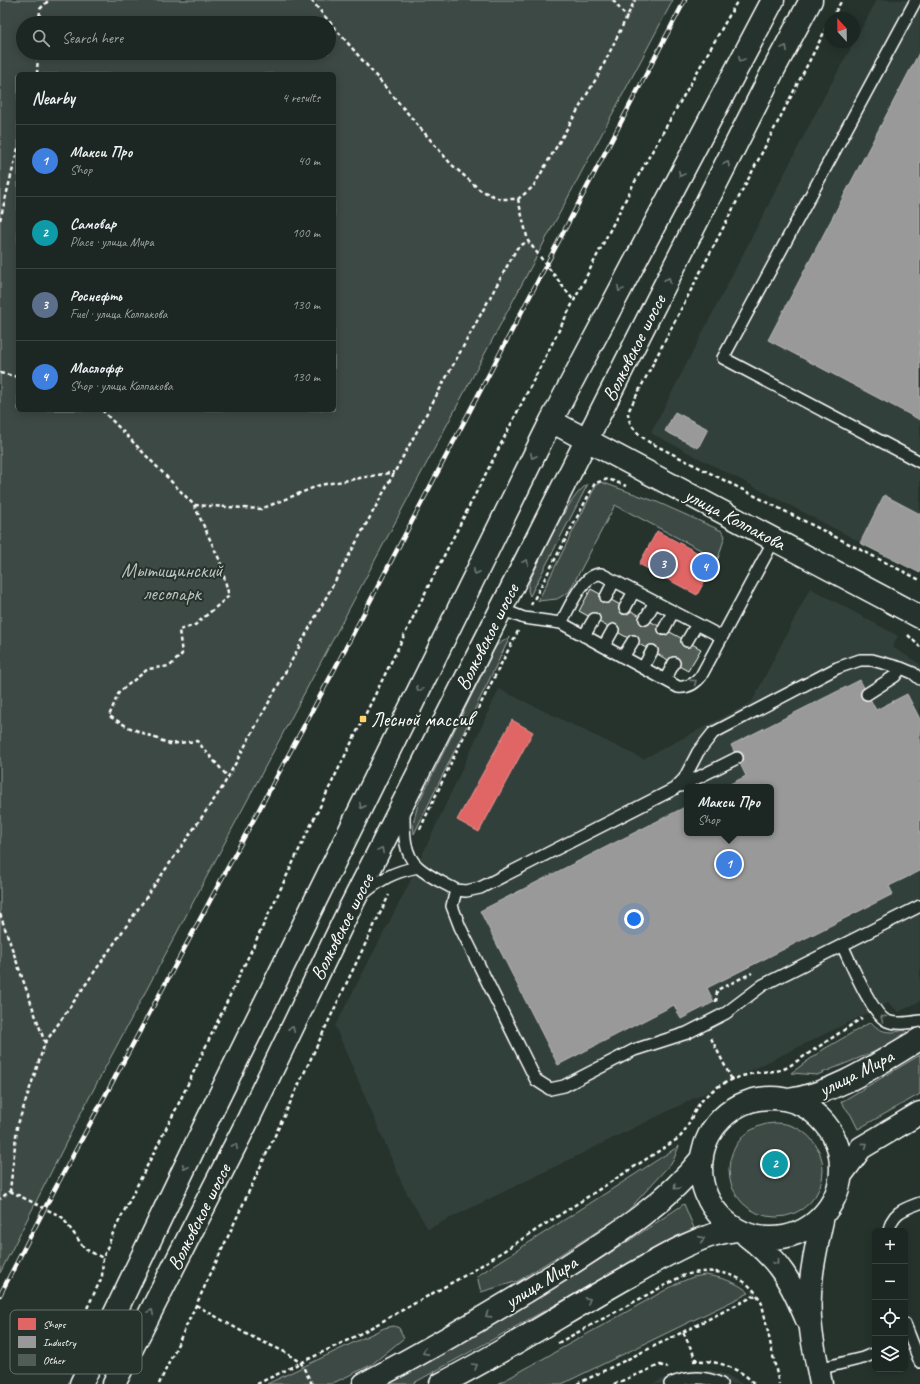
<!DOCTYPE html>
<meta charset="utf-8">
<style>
:root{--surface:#1c2622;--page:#252e2a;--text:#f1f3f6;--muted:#a0a5a5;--line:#3a4340;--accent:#ffd166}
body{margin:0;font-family:Caveat,sans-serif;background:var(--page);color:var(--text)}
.controls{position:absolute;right:12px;bottom:12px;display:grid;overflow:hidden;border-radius:6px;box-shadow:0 2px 10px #0003}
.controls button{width:36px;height:36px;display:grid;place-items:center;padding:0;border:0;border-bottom:1px solid var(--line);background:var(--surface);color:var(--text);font:20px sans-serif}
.compass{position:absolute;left:824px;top:12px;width:36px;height:36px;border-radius:50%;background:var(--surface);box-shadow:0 2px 10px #0003;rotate:338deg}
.you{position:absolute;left:634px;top:919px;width:14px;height:14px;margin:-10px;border:3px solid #fff;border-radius:50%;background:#1a73e8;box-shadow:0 0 0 6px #1a73e833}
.badge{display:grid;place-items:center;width:26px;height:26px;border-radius:50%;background:var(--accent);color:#fff;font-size:13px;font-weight:700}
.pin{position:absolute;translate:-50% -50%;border:2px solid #fff;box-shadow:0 1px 4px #0006}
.popup{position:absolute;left:684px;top:784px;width:90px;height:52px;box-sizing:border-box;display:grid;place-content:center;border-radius:6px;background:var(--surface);filter:drop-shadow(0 1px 3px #0005);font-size:13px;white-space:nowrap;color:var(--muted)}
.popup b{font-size:15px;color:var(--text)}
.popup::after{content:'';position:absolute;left:50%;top:100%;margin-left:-8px;border:8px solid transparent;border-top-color:var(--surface)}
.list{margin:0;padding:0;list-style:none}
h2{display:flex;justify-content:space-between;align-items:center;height:52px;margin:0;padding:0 16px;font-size:17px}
h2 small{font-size:13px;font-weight:400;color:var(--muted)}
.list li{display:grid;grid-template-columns:26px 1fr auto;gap:12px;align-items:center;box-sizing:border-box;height:72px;padding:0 16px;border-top:1px solid var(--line)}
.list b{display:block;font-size:15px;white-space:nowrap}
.list p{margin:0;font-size:13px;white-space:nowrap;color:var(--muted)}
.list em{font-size:13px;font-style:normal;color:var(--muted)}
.icon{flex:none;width:22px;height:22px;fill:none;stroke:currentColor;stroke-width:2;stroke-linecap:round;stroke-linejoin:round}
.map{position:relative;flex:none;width:920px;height:1384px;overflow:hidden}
.search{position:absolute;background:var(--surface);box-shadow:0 2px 10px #0003;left:16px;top:16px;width:320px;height:44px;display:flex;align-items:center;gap:10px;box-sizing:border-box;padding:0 14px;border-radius:22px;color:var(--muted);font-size:15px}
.panel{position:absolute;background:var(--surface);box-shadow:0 2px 10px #0003;left:16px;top:72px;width:320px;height:340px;border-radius:6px}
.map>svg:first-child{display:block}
.built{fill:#333f3a;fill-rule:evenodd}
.green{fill:#3e4944;stroke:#9ea4a2;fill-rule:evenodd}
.shops{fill:#e06666;stroke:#e99494}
.industry{fill:#999;stroke:#b8b8b8}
.building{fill:#515c57;stroke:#fff}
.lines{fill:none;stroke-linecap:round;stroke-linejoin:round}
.lane-casing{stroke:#fff;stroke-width:14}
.secondary-casing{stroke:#fff;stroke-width:25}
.path{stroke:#fff;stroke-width:2.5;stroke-dasharray:4 3;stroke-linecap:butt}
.lane{stroke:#26332d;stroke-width:11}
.secondary{stroke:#26332d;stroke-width:22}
.rail-casing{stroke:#fff;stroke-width:4.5}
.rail{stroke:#26332d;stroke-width:3;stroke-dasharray:9;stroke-linecap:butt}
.oneway{stroke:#727a76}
.poi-dot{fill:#ffd166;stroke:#26332d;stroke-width:1.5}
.labels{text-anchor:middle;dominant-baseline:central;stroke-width:4;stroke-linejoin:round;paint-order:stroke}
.street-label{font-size:20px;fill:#fff;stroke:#26332d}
.park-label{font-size:20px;fill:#bbbfbe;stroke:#26332d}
.poi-label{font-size:20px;fill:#fff;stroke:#26332d;text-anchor:start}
.key{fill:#26332d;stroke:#67706c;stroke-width:1}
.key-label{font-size:11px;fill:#fff}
</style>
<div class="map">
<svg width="920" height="1384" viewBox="0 0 920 1384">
<rect width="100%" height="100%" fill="#26332d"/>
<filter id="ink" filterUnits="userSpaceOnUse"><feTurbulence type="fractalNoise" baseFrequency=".025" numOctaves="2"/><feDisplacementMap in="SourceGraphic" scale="8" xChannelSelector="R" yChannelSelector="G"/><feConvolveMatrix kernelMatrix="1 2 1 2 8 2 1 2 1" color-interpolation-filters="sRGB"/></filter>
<g filter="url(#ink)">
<path class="built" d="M 877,0 L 920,0 L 920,573 L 651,433 L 825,95 Z
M 810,588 L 898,636 L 892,647 L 920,664 L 920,1001 L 899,1012 L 888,1003 L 428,1229 L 404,1188 L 335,1026 L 407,888 L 499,689 L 643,759 L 752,702 ZM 687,787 L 771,787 L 771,833 L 687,833 Z
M 693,1370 L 710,1370 L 727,1375 L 743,1384 L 652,1384 L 670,1376 Z"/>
<path class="green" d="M 0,0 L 673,0 L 81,1113 L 0,1273 ZM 23,23 L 329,23 L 329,53 L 23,53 ZM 18,74 L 334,74 L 334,410 L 18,410 Z
M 601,482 L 657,502 L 722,531 L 725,536 L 718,559 L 615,505 L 569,592 L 557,599 L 538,601 L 596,485 Z
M 588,484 L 530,596 L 528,591 L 529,582 C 541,559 568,495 588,484 Z
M 510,637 L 414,834 L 413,824 L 418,804 L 494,650 L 497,645 Z
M 871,1022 C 881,1034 892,1033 905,1030 L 908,1034 L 874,1052 L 817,1075 L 791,1073 L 824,1049 Z
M 920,1055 L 920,1094 L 858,1129 L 851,1115 L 841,1102 Z
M729 1170a47 47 0 1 1 94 0a47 47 0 1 1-94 0Z
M 679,1146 L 673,1161 L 625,1214 L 518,1281 L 481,1292 L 477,1276 Z
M 684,1204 L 694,1228 L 412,1384 L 384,1384 C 488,1331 587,1270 684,1204 Z
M 705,1275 C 720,1277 738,1282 749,1293 L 562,1384 L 498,1384 L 678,1283 L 693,1277 Z
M 394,1326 L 399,1328 L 404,1338 L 371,1365 L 331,1384 L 267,1384 L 384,1328 Z"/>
<path class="shops" d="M 657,531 L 715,562 L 697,595 L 639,564 Z
M 512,720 L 533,732 L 479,832 L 457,820 Z"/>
<path class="industry" d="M 920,51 L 920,420 L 768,340 Z
M 675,412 L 708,429 L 698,448 L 665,431 Z
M 884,495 L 920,514 L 920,573 L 860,543 Z
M 860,680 L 876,710 L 907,694 L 920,719 L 920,871 L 889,886 L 893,894 L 707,988 L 714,1002 L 681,1019 L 674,1005 L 558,1065 L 480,911 L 687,806 L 687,833 L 771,833 L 771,787 L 724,787 L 746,776 L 731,745 Z"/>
<path class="building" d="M 591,589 L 701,649 L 688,671 L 579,611 Z"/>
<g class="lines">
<g class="lane-casing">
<path id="lane" d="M 916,0 L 723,358 L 920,462
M 606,597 L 614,581
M 625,608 L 634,591
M 501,609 L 524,618 L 561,623 L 678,687 C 688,688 695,684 701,676 L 774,540
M 645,619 L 655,602
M 561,623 C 569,609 583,573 601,574 L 722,637
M 664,629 L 673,612
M 584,636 L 594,619
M 687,641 L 697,624
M 604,646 L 613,630
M 623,657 L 633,641
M 643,668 L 652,651
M 920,679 L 913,673 L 901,668 L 872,660 L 860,660 L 837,668 L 713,733 L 698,752 L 684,779 L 674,789 L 480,888 L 466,891 L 456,890 L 452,906 L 460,927 L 536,1080 L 550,1089 L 564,1086 L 634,1050 L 687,1033 L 726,1013 L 763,985 L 920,906
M 665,680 L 674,663
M 867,694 L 895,676 L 901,668
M 681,786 L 737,758
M 404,811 C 404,830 403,854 418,867 C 429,877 444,883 456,890
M 362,895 C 381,879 393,872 418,867
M 842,945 C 850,961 872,1015 887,1021 C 897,1025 909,1023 920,1021
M 889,1231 C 892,1212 904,1209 920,1203
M 905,1324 L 920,1362
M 818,1369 L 863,1358 L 875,1353
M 670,1384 C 687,1377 704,1375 721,1384"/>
</g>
<g class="secondary-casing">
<path id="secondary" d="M 551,421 L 920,617
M701 1168a70 70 0 1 1 140 0a70 70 0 1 1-140 0Z
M 789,1100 C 836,1093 879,1063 920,1039
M 841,1175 L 861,1148 L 920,1113
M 747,1236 C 780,1261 791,1282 807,1320
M 81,1384 L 208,1119 L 551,421 L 773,0
M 114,1384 L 246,1124 L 348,912 L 774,69 L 811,0
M 364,1384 C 430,1349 494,1312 558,1272 C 609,1239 664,1206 702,1158
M 441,1384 C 504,1352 564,1313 626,1278 C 658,1260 700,1233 737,1230
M 821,1384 C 818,1366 813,1348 811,1329 C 806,1292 815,1252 823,1216"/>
</g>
<path class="path" d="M 311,0 L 451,164 L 480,190 L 500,199 L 518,199 L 533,187 L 600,72 L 635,0
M 613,0 L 627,18
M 832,18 L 842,0
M 830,21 L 628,412 C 628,426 638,434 649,442 L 920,580
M 39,23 L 40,9 L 49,0
M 37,74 L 38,53
M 518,199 L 528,241 L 574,301
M 0,220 L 18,148
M 0,373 L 18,377
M 102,410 L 194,505 L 261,509 L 320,485 L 395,472
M 194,505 L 220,561 L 229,596 L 195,625 L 179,630 L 182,654 L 170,666 L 148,669 L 119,692 L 109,716 L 128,727 L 170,744 L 197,741 L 228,777
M 531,605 L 595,483 L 608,479 L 626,486
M 908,635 L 920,647
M 420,829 L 458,748 L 518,631
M 0,914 L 45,1043 L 17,1127 L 10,1191 L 0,1199
M 716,1002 L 717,990 L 752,973
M 711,1038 L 732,1080
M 45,1043 L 222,788 L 517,248 L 528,241
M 10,1191 L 62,1217 L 85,1249 L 103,1258
M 196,1305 L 248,1335 L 285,1352 L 301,1363 L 312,1384
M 683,1332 L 758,1294
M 558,1343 L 682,1276 C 712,1266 748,1272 762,1304 L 779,1384
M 69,1346 L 102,1277 L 103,1258 L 113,1233 L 177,1107 L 308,831 L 428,587 L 633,185 L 738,0
M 693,1361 C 714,1359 741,1368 754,1384
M 159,1384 C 236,1221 310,1057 389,895
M 257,1384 L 354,1337 L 471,1272 L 679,1138 C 690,1126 693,1109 705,1097 C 720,1082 741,1075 761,1072 C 771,1071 779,1072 788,1067 L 862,1018
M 577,1384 L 683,1332 L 697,1361
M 614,1384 L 660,1365 L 668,1368"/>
<use href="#lane" class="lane"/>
<use href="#secondary" class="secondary"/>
<g class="rail-casing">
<path id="rail" d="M 0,1295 L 49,1200 L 333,672 L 685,0"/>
</g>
<use href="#rail" class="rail"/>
</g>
<defs><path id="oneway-chevron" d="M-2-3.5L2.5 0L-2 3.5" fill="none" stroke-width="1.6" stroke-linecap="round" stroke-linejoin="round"/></defs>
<g class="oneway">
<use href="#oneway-chevron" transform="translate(785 48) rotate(-62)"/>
<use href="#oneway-chevron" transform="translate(741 59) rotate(118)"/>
<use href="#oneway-chevron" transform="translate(727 164) rotate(-63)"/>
<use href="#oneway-chevron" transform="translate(681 174) rotate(118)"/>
<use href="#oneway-chevron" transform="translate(668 280) rotate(-63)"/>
<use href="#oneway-chevron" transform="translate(620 289) rotate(118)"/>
<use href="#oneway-chevron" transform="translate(533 456) rotate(116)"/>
<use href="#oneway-chevron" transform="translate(526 562) rotate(-63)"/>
<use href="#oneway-chevron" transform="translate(476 572) rotate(116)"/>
<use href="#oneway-chevron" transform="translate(694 682) rotate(-37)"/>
<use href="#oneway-chevron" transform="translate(419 689) rotate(116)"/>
<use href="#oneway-chevron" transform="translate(362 806) rotate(116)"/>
<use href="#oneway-chevron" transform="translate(381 850) rotate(-62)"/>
<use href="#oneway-chevron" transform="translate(883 1018) rotate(-144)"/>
<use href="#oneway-chevron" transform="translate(292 1029) rotate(-64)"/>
<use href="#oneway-chevron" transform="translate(865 1145) rotate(-36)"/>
<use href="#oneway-chevron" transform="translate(235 1146) rotate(-63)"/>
<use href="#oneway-chevron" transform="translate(185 1167) rotate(115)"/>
<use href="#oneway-chevron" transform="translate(676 1187) rotate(137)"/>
<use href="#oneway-chevron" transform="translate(702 1239) rotate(-24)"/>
<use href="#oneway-chevron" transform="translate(776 1262) rotate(51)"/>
<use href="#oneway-chevron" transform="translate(588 1300) rotate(-29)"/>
<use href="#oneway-chevron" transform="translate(151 1312) rotate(-63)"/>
<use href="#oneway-chevron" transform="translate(488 1315) rotate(148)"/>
<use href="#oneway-chevron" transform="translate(425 1352) rotate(151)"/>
<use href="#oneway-chevron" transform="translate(475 1366) rotate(-30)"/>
</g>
</g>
<rect class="poi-dot" x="359" y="715" width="8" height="8" rx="2"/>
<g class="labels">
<g class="street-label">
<text transform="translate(634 348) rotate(-63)">Волковское шоссе</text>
<text transform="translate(735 519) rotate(28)">улица Колпакова</text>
<text transform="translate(487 637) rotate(-63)">Волковское шоссе</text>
<text transform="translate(342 927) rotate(-63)">Волковское шоссе</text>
<text transform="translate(856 1073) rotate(-27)">улица Мира</text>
<text transform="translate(199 1217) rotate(-63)">Волковское шоссе</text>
<text transform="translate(541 1282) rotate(-32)">улица Мира</text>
</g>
<g class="park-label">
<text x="172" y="570">Мытищинский<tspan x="172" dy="23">лесопарк</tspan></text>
</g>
<g class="poi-label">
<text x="371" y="719">Лесной массив</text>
</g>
</g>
<rect x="10" y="1310" width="132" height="64" rx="6" class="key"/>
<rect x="18" y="1318" width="18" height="12" fill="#e06666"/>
<rect x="18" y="1336" width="18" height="12" fill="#999"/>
<rect x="18" y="1354" width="18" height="12" fill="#515c57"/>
<g class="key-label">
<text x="43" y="1328">Shops</text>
<text x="43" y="1346">Industry</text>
<text x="43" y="1364">Other</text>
</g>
</svg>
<div class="controls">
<button>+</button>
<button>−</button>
<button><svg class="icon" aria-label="locate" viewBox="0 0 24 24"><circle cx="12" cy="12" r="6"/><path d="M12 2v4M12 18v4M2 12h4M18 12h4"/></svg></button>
<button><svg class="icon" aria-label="layers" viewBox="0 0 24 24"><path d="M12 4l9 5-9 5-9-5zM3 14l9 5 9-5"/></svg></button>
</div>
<svg class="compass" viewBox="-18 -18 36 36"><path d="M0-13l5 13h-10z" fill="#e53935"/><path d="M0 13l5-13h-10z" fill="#a0a5a5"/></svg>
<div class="you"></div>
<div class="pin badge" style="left:729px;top:864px;background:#3f7fe0">1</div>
<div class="popup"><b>Макси Про</b>Shop</div>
<div class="pin badge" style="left:775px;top:1164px;background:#0f9aa8">2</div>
<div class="pin badge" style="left:663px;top:564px;background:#5c6f8a">3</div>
<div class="pin badge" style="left:705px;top:567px;background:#3f7fe0">4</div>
<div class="search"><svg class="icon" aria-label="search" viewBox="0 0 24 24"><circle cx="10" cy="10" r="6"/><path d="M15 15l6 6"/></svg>Search here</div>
<section class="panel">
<h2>Nearby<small>4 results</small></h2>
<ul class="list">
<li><span class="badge" style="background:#3f7fe0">1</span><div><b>Макси Про</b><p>Shop</p></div><em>40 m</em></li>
<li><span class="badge" style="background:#0f9aa8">2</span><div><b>Самовар</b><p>Place · улица Мира</p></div><em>100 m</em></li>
<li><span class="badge" style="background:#5c6f8a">3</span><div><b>Роснефть</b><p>Fuel · улица Колпакова</p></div><em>130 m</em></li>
<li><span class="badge" style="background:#3f7fe0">4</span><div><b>Маслофф</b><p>Shop · улица Колпакова</p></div><em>130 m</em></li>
</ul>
</section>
</div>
